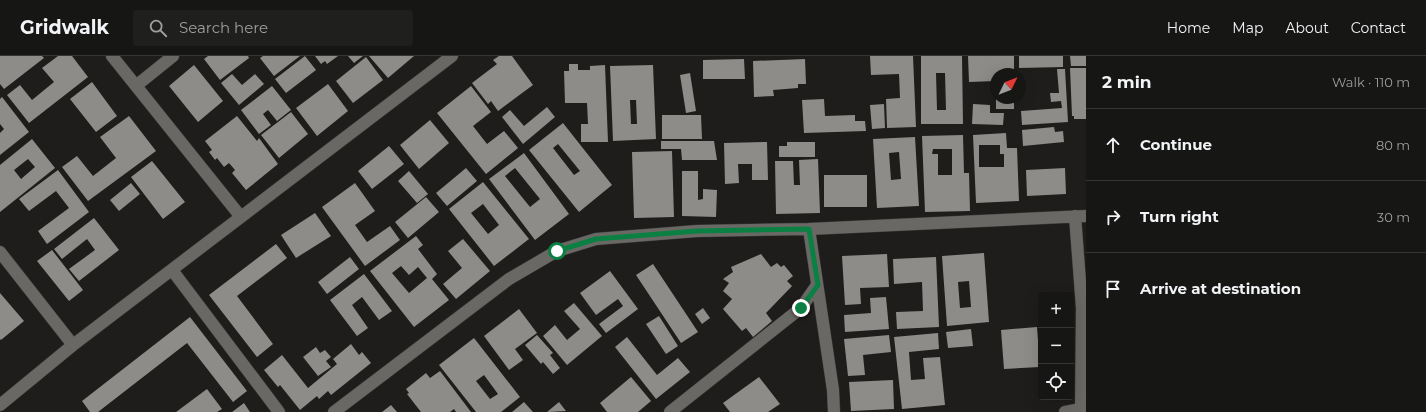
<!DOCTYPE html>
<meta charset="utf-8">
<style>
:root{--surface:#161614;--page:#1f1f1d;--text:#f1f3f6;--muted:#9e9fa0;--line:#353534}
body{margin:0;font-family:Montserrat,sans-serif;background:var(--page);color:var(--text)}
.controls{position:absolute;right:12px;bottom:12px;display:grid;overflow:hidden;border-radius:4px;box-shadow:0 4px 16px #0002}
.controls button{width:36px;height:36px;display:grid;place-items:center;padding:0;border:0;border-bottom:1px solid var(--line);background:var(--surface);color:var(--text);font:20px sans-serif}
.compass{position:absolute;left:990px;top:12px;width:36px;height:36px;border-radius:50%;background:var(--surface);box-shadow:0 4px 16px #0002;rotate:47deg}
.stop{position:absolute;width:12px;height:12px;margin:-9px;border:3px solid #0b8043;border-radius:50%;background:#fff}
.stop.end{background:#0b8043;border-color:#fff;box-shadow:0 1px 4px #0008}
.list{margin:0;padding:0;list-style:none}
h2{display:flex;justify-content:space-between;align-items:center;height:52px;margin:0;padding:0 16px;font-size:17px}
h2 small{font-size:13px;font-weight:400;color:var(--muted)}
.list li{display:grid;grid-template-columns:26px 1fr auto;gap:12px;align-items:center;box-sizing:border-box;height:72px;padding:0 16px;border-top:1px solid var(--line)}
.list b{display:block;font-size:15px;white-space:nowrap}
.list em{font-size:13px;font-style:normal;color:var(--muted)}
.icon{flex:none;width:22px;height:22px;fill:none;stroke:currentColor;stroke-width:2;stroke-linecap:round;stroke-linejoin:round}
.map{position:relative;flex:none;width:1086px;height:356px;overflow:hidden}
header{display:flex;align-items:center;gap:24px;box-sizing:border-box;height:56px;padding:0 20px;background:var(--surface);border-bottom:1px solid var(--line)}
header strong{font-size:19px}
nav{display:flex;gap:22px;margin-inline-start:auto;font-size:14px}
.search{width:280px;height:36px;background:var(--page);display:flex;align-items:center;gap:10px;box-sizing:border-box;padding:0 14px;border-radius:4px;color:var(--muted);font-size:15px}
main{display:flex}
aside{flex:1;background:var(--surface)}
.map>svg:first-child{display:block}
.building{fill:#8d8c89;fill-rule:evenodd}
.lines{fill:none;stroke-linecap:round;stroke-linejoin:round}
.minor-casing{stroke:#393937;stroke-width:13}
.minor{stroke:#696865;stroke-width:12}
.route{stroke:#0b8043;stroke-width:5}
</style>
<header>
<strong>Gridwalk</strong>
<div class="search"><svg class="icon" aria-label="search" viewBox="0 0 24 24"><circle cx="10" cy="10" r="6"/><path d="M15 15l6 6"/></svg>Search here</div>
<nav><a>Home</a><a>Map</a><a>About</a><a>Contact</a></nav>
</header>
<main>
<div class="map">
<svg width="1086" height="356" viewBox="0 0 1086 356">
<rect width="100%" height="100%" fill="#1e1d1b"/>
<path class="building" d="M 0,0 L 42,0 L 44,2 L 4,33 L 0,28 Z
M 58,0 L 72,0 L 88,21 L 29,67 L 7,39 L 20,29 L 32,44 L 54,26 L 42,12 Z
M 208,0 L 248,0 L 249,2 L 220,24 L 204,3 Z
M 263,0 L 300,0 L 274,20 L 260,2 Z
M 305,0 L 316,14 L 286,37 L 275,23 Z
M 315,0 L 338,0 L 327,8 L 325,5 L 321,8 Z
M 348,0 L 363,0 L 354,7 Z
M 369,0 L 414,0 L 388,22 Z
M 499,0 L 512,0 L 533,29 L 498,55 L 491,45 L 488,48 L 472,27 L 497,8 L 493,4 Z
M 870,0 L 913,0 L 916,71 L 887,72 L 886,43 L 900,42 L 899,18 L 871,19 Z
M 921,0 L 962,0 L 963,68 L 921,68 ZM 936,17 L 945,17 L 946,54 L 937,54 Z
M 968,0 L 1014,0 L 1014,18 L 996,18 L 996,25 L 969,26 Z
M 1019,0 L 1063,0 L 1063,11 L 1019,12 Z
M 1070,0 L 1086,0 L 1086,10 L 1071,10 Z
M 366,1 L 383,24 L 353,47 L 336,25 Z
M 744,3 L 745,23 L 703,23 L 703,4 Z
M 805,3 L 806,28 L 798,28 L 798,32 L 773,34 L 774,40 L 754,41 L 753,5 Z
M 569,8 L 578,8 L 578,14 L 590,14 L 590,10 L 605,9 L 608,86 L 581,86 L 581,68 L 588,68 L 587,47 L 565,47 L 564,15 L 569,15 Z
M 194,9 L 223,45 L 198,66 L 169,30 Z
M 653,9 L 656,83 L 613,85 L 610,10 ZM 630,44 L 636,44 L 637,68 L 631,68 Z
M 1070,12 L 1086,12 L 1086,63 L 1074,63 L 1074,60 L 1072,60 Z
M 1057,13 L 1065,13 L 1068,66 L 1022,69 L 1021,55 L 1062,52 L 1061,45 L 1051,46 L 1050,37 L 1059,37 Z
M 690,17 L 696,55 L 686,57 L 680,19 Z
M 232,18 L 242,29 L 255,18 L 264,28 L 239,49 L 221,27 Z
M 92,26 L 117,60 L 96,76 L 70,43 Z
M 328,28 L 348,55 L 317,80 L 296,52 Z
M 272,30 L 291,54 L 277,65 L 268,54 L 263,58 L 271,69 L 259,78 L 241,54 Z
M 471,30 L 491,56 L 473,70 L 487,88 L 504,75 L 518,92 L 486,118 L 437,57 Z
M 2,41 L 29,76 L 0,99 L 0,77 L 4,73 L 0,68 L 0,43 Z
M 996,42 L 1014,42 L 1014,53 L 996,53 Z
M 824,43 L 825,60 L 855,59 L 855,65 L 865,65 L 866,75 L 804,77 L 802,44 Z
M 884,48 L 885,72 L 872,73 L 870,49 Z
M 973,48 L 990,49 L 990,57 L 1004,57 L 1003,69 L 972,68 Z
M 547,51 L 555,61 L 523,88 L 502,61 L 510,54 L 524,70 Z
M 291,56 L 308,78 L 279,102 L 261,79 Z
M 662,59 L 701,59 L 702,83 L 662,83 Z
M 129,60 L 156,95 L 88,145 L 62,111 L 77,100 L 93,120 L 116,102 L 100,81 Z
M 237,60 L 257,85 L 259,82 L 278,108 L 246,134 L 232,117 L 235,114 L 229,107 L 224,111 L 217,102 L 215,104 L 209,96 L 212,94 L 205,85 Z
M 430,64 L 449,87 L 419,113 L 400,89 Z
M 563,67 L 612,129 L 579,156 L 529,94 ZM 558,88 L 580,115 L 574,119 L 553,92 Z
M 1054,71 L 1055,76 L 1063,75 L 1064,86 L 1023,90 L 1022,74 Z
M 1006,77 L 1007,92 L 1017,92 L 1019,145 L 976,147 L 973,79 ZM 979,89 L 1000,89 L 1000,98 L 1004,98 L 1004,111 L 979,111 Z
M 963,79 L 964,117 L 969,117 L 970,155 L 925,156 L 922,80 ZM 933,93 L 952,93 L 952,119 L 938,119 L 938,98 L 932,98 Z
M 915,81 L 919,150 L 877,152 L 873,83 ZM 899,96 L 901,123 L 891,124 L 889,97 Z
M 32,83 L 55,112 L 0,156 L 0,109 ZM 28,103 L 35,111 L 21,123 L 14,114 Z
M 661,85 L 714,85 L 717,104 L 682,104 L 681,93 L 661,93 Z
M 767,86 L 768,124 L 752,124 L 752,108 L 738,108 L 739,127 L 725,128 L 724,87 Z
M 787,86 L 815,86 L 815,101 L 779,101 L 779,90 L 787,90 Z
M 389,90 L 404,108 L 372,133 L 358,115 Z
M 672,95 L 674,161 L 634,162 L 632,96 Z
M 524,97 L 569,158 L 535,184 L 489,123 ZM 515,112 L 540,143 L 530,151 L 505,120 Z
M 818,103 L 820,157 L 776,158 L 775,105 L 793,105 L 794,129 L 800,129 L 799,104 Z
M 152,105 L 185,146 L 163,163 L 131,121 Z
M 466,112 L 477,125 L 447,150 L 436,137 Z
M 1065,112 L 1066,138 L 1027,140 L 1026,114 Z
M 58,114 L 89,156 L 47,188 L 38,175 L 69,152 L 56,135 L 29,155 L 19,143 Z
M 409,115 L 428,138 L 417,147 L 398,125 Z
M 682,115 L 698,115 L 698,144 L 703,143 L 703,133 L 717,134 L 716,161 L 682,160 Z
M 824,119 L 867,119 L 867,151 L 824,151 Z
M 483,126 L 529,183 L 494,210 L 449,153 ZM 483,148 L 499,169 L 488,178 L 471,157 Z
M 131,127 L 140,138 L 119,155 L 110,144 Z
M 355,127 L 375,155 L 355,169 L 367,186 L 390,170 L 400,184 L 365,210 L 322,151 Z
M 426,141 L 439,156 L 408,182 L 395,166 Z
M 315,157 L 331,180 L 296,202 L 281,179 Z
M 94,162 L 119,194 L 79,225 L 69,213 L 95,194 L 87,183 L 62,203 L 54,193 Z
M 416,180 L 423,189 L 418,193 L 437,218 L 432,223 L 449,244 L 414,271 L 370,215 ZM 401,210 L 409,219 L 418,211 L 427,222 L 409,237 L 392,217 Z
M 463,183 L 490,215 L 456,243 L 443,228 L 462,212 L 448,195 Z
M 276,188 L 287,202 L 237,240 L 273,288 L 257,301 L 209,239 Z
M 52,194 L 83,234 L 69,245 L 37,205 Z
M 984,197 L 989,266 L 947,270 L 942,200 ZM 969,225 L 971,251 L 960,252 L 958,226 Z
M 761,198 L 771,211 L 777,207 L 781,211 L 784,209 L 793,220 L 787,225 L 792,230 L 766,257 L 772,265 L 753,281 L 746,272 L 742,275 L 723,253 L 732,243 L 723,235 L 729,227 L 723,223 L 733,216 L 731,211 Z
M 887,198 L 889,231 L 860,232 L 861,248 L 845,249 L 842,200 Z
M 350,201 L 359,213 L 327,238 L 318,226 Z
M 936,201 L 939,271 L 897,273 L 896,256 L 923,255 L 922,226 L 894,228 L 893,203 Z
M 653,208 L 698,276 L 681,287 L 636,219 Z
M 610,215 L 638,253 L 606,277 L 599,268 L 623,250 L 618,243 L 596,259 L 580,237 Z
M 364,218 L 392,255 L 379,264 L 362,241 L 352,249 L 368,272 L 357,280 L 330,244 Z
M 0,237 L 24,265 L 1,284 L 0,283 Z
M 886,241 L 889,273 L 845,276 L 844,259 L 871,257 L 870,242 Z
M 574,247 L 602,280 L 567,309 L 543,280 L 555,269 L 567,284 L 580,273 L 564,255 Z
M 703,252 L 710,262 L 702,268 L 695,258 Z
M 519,253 L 537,277 L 515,293 L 523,304 L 509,314 L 484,280 Z
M 659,260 L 678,290 L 666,298 L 646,268 Z
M 190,261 L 247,335 L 233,346 L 187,287 L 98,356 L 90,356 L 82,345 Z
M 1037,271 L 1040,311 L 1004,313 L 1001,274 Z
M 971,273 L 973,290 L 948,292 L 946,276 Z
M 938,277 L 939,293 L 909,296 L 911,324 L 925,323 L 923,302 L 940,301 L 945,349 L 902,353 L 894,281 Z
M 537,279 L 553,297 L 550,299 L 560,312 L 553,318 L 543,306 L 541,308 L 525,289 Z
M 889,279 L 891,296 L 863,299 L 865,319 L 848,320 L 844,283 Z
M 627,281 L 657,319 L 678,302 L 690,316 L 656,343 L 615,291 Z
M 474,282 L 520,341 L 501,356 L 476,356 L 439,309 ZM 484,319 L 498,338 L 490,343 L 476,325 Z
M 351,288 L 359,299 L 362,296 L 371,307 L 331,339 L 328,335 L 319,343 L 317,340 L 300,354 L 280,329 L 278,331 L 264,314 L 282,299 L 308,332 L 337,308 L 333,303 Z
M 316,291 L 320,297 L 325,294 L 331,301 L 326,305 L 331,311 L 318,320 L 303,301 Z
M 440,315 L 471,356 L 456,356 L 454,353 L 450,356 L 421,356 L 407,338 L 409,337 L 406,333 L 426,317 L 430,322 Z
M 631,321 L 651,345 L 638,356 L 607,356 L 600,347 Z
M 759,321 L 780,348 L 768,356 L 730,356 L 723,347 Z
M 893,324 L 894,353 L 851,355 L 849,326 Z
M 207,333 L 222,353 L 217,356 L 176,356 Z
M 524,346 L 533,356 L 512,356 Z
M 559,346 L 566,355 L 547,356 Z
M 244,347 L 250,356 L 232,356 Z
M 391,349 L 397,356 L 382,356 Z"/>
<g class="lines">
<g class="minor-casing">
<path id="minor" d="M 112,0 L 241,161
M 137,29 L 173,0
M 1075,160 L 1082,252 L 1081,356
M 809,173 L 833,334 L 834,356
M 0,196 L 73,289
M 172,214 L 279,356
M 0,349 L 73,289 L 452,0
M 334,356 L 509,223 L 557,195 L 596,183 L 697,175 L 809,173 L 1086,160
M 670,356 L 801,252 L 817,229
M 1065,356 L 1081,353"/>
</g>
<use href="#minor" class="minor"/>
</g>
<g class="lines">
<path class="route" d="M 557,195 L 596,183 L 697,175 L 809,173 L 818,229 L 801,252"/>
</g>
</svg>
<div class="controls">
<button>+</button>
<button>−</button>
<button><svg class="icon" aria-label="locate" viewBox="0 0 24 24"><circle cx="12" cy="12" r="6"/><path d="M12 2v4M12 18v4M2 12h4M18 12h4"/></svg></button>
</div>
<svg class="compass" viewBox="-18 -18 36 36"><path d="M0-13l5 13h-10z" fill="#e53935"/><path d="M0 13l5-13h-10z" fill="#9e9fa0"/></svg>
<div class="stop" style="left:557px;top:195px"></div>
<div class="stop end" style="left:801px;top:252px"></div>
</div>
<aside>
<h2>2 min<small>Walk · 110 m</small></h2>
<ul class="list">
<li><svg class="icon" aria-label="ahead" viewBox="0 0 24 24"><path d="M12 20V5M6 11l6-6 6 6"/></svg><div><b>Continue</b></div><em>80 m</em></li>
<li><svg class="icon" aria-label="right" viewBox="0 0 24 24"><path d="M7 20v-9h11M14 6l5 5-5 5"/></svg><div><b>Turn right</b></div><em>30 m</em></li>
<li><svg class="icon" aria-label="arrive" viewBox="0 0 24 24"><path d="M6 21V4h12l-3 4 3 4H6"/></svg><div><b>Arrive at destination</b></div></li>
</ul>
</aside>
</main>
